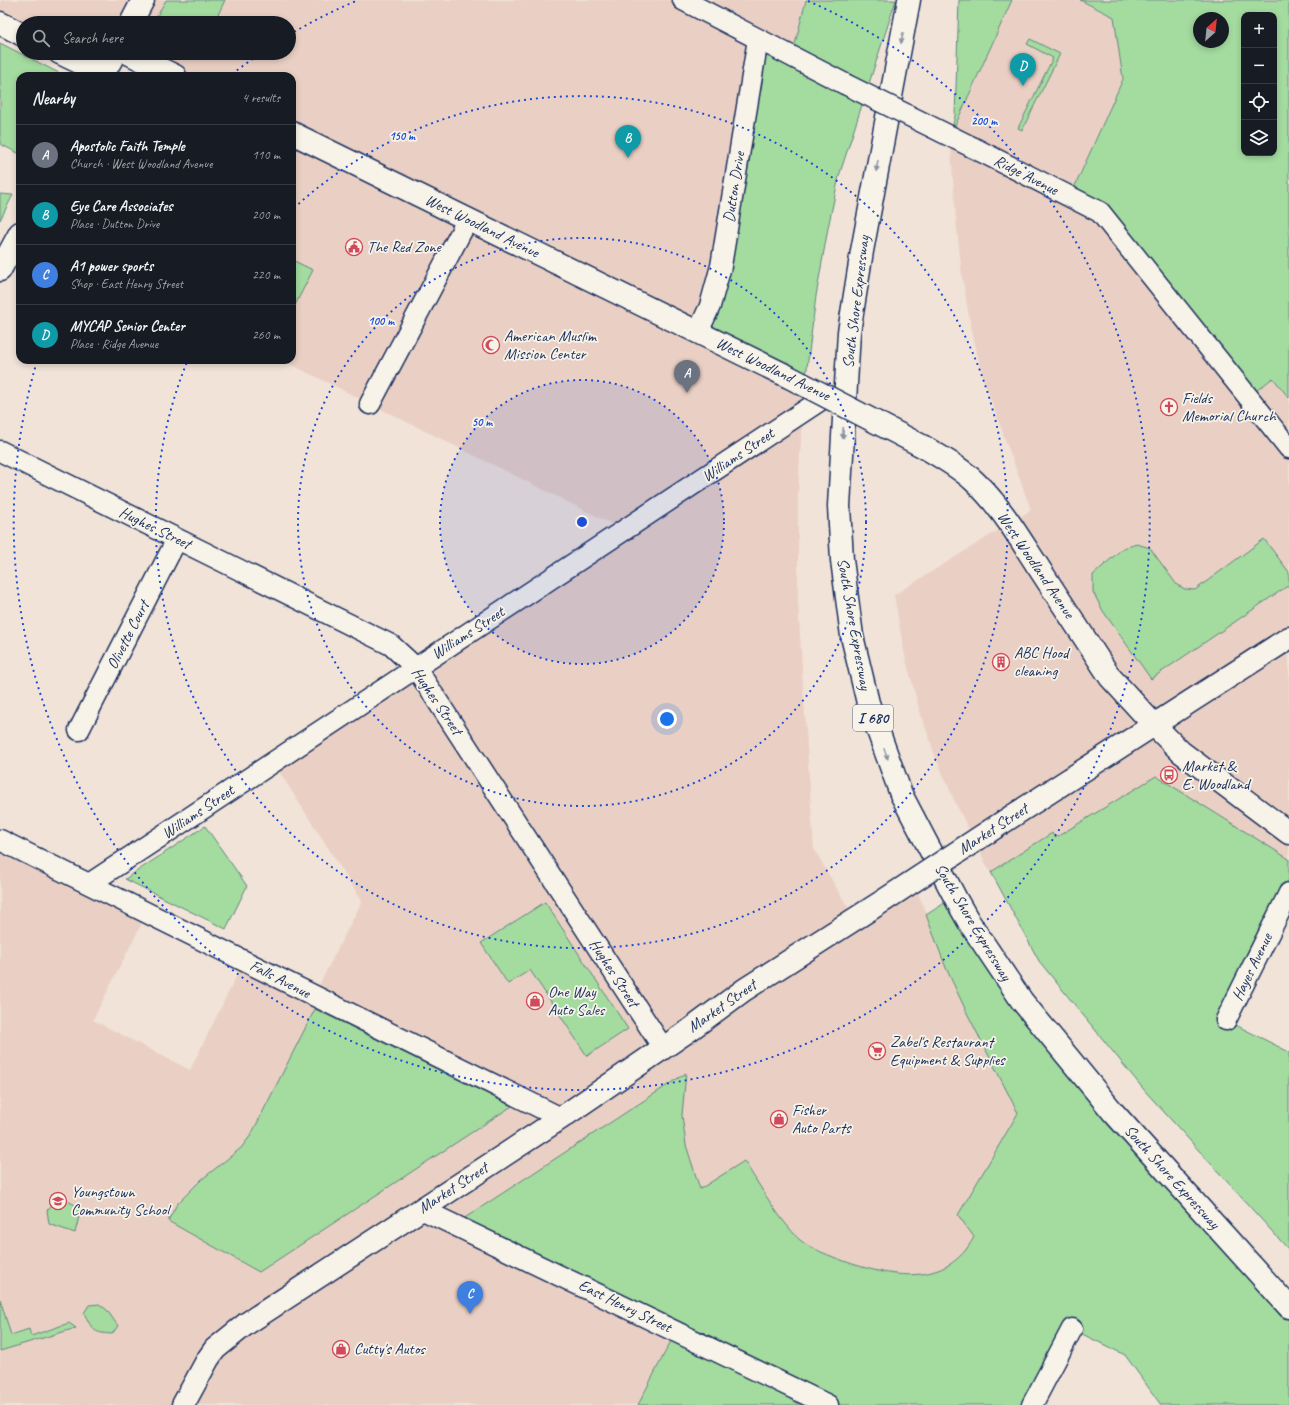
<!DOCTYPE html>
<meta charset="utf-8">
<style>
:root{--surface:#171b24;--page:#242831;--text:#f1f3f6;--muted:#9ea1a6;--line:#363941;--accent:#d1495b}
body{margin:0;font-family:Caveat,sans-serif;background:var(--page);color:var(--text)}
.controls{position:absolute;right:12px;top:12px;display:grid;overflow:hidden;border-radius:8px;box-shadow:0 2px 6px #0003}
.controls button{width:36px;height:36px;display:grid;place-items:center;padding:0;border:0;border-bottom:1px solid var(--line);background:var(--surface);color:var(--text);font:20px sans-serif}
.compass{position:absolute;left:1193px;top:12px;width:36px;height:36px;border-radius:50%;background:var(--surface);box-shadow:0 2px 6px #0003;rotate:27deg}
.you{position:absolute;left:667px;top:719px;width:14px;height:14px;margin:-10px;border:3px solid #fff;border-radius:50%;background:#1a73e8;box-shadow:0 0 0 6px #1a73e833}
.badge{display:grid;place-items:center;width:26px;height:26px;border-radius:50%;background:var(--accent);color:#fff;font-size:13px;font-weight:700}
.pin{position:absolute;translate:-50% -33px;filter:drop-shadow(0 1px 2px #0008)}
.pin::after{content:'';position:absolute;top:21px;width:14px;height:12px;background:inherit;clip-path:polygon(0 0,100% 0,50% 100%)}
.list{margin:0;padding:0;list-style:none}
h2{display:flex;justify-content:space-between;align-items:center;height:52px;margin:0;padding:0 16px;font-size:17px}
h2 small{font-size:13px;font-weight:400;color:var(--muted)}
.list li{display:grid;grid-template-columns:26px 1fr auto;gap:12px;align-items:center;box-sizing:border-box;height:60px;padding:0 16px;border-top:1px solid var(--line)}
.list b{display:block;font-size:15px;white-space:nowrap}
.list p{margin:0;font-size:13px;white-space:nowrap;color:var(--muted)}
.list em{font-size:13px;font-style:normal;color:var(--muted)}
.icon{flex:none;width:22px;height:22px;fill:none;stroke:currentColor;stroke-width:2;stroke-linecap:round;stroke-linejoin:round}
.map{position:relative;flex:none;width:1289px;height:1405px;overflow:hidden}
.search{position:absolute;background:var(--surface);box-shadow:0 2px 6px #0003;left:16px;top:16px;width:280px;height:44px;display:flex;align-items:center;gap:10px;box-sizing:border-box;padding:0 14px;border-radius:22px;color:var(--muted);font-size:15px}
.panel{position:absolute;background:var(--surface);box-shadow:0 2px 6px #0003;left:16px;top:72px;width:280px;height:292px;border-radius:12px}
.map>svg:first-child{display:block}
.built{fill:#ead0c4}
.green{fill:#a4db9f;stroke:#60857e;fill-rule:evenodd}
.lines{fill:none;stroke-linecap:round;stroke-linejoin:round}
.minor-casing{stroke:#1b2f5e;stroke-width:23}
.tertiary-casing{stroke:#1b2f5e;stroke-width:25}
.secondary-casing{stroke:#1b2f5e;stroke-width:25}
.primary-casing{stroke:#1b2f5e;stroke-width:25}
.motorway-casing{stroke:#1b2f5e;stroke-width:25}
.minor{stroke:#f7f3e8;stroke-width:20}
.tertiary{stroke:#f7f3e8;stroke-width:22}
.secondary{stroke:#f7f3e8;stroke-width:22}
.primary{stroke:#f7f3e8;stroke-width:22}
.motorway{stroke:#f7f3e8;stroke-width:22}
.minor-bridge-casing{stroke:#1b2f5e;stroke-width:23;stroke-linecap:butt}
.tertiary-bridge-casing{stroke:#1b2f5e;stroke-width:25;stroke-linecap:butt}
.primary-bridge-casing{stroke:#1b2f5e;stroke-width:25;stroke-linecap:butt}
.minor-bridge{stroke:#f7f3e8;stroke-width:20}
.tertiary-bridge{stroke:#f7f3e8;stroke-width:22}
.primary-bridge{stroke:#f7f3e8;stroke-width:22}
.oneway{fill:#8991a3}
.ring{fill:none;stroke:#1d4ed8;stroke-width:2;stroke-dasharray:2 4}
.labels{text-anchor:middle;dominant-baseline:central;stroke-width:3.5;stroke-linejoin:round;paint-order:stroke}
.shield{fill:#f7f3e8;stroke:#5d6a87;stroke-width:1}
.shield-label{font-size:15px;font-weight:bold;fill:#1b2f5e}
.street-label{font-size:16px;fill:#1b2f5e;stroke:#f7f3e8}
.poi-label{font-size:16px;fill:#1b2f5e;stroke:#f7f3e8;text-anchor:start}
.centre{fill:#1d4ed8;stroke:#f7f3e8;stroke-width:2}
.ring-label{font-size:12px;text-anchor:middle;font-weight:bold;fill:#1d4ed8;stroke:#f7f3e8;stroke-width:3.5;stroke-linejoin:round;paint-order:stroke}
</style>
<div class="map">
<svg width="1289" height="1405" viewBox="0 0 1289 1405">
<rect width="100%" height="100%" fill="#f1e3d8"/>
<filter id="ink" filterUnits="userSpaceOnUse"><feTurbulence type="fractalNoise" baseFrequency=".025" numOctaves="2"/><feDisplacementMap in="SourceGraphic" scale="8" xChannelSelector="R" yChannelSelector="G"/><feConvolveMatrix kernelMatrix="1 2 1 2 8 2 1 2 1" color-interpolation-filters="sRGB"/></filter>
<g filter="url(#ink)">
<path class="built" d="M 2,0 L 806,0 L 792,56 L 805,384 L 800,454 L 798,497 L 798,600 L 803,686 L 814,849 L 854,918 L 912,881 L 1034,1143 L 1023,1264 L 676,1331 L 638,1405 L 0,1405 L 0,840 L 147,913 L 93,1020 L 190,1070 L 244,961 L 314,995 L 362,901 L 273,762 L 624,530 L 282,360 L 292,360 L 292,76 L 175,76 L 128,53 L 289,53 L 289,23 L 0,23 L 0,3 Z
M 1012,0 L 1080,0 L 1114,17 L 1123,79 L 1070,197 L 1100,212 L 1249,397 L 1273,378 L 1289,398 L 1289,893 L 993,878 L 954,800 L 936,758 L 919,709 L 904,652 L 894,595 L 1031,510 L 983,379 L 970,322 L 962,276 L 956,220 L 950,137 Z"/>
<path class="green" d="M 166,0 L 225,0 L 214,23 L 153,23 Z
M 806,0 L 896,0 L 839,176 L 828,228 L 816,296 L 805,384 L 698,332 L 758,39 L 792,56 Z
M 959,0 L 1012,0 L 950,137 L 955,116 Z
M 1080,0 L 1289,0 L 1289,398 L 1273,378 L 1248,397 L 1100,212 L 1070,197 L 1123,79 L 1114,17 ZM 1244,15 L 1274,15 L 1274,153 L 1244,153 ZM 1199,18 L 1223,18 L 1223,42 L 1199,42 Z
M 1030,39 L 1060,54 L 1022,130 L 1018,128 L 1053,58 L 1027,44 Z
M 0,43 L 65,76 L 20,76 L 20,154 L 0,144 Z
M 0,194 L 13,195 L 0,220 Z
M 292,260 L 313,270 L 292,311 Z
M 1264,539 L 1289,572 L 1289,585 L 1151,679 L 1103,611 L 1093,592 L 1093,575 L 1123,548 L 1137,544 L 1150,548 L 1177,585 L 1185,589 L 1195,590 Z
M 1156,776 L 1289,859 L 1289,894 L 1226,1020 L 1289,1052 L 1289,1250 L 1145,1091 L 1039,961 L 991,872 L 1052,833 L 1055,838 Z
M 205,826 L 247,886 L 226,929 L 125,879 Z
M 954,897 L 969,922 L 1289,1307 L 1289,1405 L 1161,1405 L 1125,1355 L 1072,1329 L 1032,1405 L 638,1405 L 676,1331 L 454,1225 L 686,1073 L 682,1115 L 686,1145 L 700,1189 L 744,1161 C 759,1184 772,1208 790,1229 C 793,1232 796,1237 800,1240 C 809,1248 833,1257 844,1261 C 889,1277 947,1289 974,1237 L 958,1215 L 1018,1113 L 967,1013 L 946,968 L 926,915 Z
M 545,902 L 628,1029 L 587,1056 L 530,970 L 508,984 L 481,943 Z
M 315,1009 L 512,1106 L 259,1272 L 168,1221 L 177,1204 L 201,1180 L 241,1148 L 251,1135 Z
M 60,1197 L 81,1208 L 75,1233 L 49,1224 L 47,1210 Z
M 0,1299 L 11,1335 L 29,1329 L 31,1336 L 69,1323 L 76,1328 L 0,1351 Z
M 99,1304 L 107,1310 L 118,1326 L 112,1334 C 92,1333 93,1330 84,1313 L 89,1305 Z"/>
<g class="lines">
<g class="minor-casing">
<path id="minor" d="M 683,0 L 845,84
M 972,147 L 1100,212 L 1289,448
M 698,332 L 710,306 L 721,266 L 758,39
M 370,404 L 468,219
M 0,451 L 391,645 L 416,668 L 663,1048
M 79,730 L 177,539
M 0,840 L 561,1118
M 89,884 L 827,396
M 1226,1020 L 1289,893
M 421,1209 L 828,1405
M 1032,1405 L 1072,1329"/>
</g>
<g class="tertiary-casing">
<path id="tertiary" d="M 0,23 L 23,35
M 131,23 L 143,0
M 60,53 L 104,74
M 128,53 L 175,76
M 102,76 L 115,53
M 292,133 L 787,376
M 0,270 L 20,233
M 924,447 C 941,457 959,467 974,481 C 1000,505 1018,536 1037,565"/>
</g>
<g class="secondary-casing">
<path id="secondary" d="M 1037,565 L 1110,677 L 1154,725 L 1181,752 L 1289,833"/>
</g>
<g class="primary-casing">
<path id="primary" d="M 1014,815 L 1289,638
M 183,1405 L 208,1359 L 215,1349 L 246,1324 L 561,1118 L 691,1029 L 744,990 L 883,901"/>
</g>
<g class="motorway-casing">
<path id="motorway" d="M 909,0 L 862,251 L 849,332 L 839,506 L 842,560 L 852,636 L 868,703 L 901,794 L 957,901 L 969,922 L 1022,1001 L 1113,1112 L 1289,1307"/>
</g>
<use href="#minor" class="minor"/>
<use href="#tertiary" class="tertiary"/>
<use href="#secondary" class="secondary"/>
<use href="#primary" class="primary"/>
<use href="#motorway" class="motorway"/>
<g class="minor-bridge-casing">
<path id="minor-bridge" d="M 845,84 L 972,147"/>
</g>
<g class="tertiary-bridge-casing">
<path id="tertiary-bridge" d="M 787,376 L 924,447"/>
</g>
<g class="primary-bridge-casing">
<path id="primary-bridge" d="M 883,901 L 1014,815"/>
</g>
<use href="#minor-bridge" class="minor-bridge"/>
<use href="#tertiary-bridge" class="tertiary-bridge"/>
<use href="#primary-bridge" class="primary-bridge"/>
</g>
<defs><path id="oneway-solid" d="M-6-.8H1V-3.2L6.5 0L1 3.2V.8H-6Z"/></defs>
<g class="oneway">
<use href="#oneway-solid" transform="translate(902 38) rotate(101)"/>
<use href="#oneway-solid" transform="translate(877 166) rotate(100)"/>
<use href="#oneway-solid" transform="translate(843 433) rotate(93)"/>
<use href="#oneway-solid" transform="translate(886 754) rotate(70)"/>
</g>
</g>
<circle cx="582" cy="522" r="142" fill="#1d4ed8" fill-opacity=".12"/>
<g class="ring">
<circle cx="582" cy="522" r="142"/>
<circle cx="582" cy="522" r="284"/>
<path d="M294 208A426 426 0 1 1 187 362"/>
<path d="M232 74A568 568 0 0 1 260 54M289 35A568 568 0 0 1 356 1M808 1A568 568 0 1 1 37 361"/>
</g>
<defs>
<g id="civic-ring" transform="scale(0.9)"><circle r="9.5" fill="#f7f3e8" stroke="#d1495b" stroke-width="1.5"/><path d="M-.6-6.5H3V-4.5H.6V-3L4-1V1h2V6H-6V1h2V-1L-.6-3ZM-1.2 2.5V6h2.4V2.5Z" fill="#d1495b"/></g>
<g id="mosque-ring" transform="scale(0.9)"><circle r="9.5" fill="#f7f3e8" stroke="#d1495b" stroke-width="1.5"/><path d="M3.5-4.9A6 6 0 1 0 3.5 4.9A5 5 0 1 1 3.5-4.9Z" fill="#d1495b"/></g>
<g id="church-ring" transform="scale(0.9)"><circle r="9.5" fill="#f7f3e8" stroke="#d1495b" stroke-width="1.5"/><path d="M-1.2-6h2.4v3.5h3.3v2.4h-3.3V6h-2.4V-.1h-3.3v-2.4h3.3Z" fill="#d1495b"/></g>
<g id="building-ring" transform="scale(0.9)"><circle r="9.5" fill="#f7f3e8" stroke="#d1495b" stroke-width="1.5"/><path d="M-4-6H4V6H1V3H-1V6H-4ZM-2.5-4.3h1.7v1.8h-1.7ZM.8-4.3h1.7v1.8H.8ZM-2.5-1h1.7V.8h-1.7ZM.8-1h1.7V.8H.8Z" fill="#d1495b"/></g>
<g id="bus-ring" transform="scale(0.9)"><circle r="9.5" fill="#f7f3e8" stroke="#d1495b" stroke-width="1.5"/><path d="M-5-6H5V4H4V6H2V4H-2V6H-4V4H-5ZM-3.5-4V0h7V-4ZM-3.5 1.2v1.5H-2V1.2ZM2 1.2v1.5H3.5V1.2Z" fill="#d1495b"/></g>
<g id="shop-ring" transform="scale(0.9)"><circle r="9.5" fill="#f7f3e8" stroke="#d1495b" stroke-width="1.5"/><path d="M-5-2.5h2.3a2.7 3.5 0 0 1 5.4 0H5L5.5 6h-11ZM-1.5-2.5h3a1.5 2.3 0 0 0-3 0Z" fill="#d1495b"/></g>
<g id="supermarket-ring" transform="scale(0.9)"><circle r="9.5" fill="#f7f3e8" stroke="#d1495b" stroke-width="1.5"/><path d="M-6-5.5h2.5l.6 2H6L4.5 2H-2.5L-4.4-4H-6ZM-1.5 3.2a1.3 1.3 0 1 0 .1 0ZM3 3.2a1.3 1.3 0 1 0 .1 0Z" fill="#d1495b"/></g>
<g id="school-ring" transform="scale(0.9)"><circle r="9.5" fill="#f7f3e8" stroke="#d1495b" stroke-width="1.5"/><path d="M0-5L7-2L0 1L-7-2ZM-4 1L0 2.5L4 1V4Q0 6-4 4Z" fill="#d1495b"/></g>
</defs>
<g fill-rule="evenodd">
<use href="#civic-ring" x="354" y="247"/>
<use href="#mosque-ring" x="491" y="345"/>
<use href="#church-ring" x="1169" y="407"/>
<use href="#building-ring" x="1001" y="662"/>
<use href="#bus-ring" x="1169" y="775"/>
<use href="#shop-ring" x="535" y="1001"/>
<use href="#supermarket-ring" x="877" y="1051"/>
<use href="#shop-ring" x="779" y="1119"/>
<use href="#school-ring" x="58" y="1201"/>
<use href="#shop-ring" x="341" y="1349"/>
</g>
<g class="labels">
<rect class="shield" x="853" y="705" width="40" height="26" rx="3"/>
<g class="shield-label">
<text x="873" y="718">I 680</text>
</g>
<g class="street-label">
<text transform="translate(1026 175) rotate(27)">Ridge Avenue</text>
<text transform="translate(734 187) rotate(-81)">Dutton Drive</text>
<text transform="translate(482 226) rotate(26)">West Woodland Avenue</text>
<text transform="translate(856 302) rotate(-83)">South Shore Expressway</text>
<text transform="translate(773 369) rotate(26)">West Woodland Avenue</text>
<text transform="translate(738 455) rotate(-34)">Williams Street</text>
<text transform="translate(155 528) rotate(26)">Hughes Street</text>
<text transform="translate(1036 565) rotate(56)">West Woodland Avenue</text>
<text transform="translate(854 624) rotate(80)">South Shore Expressway</text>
<text transform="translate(468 633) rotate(-33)">Williams Street</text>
<text transform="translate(128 635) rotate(-63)">Olivette Court</text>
<text transform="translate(437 701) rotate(56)">Hughes Street</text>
<text transform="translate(198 812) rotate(-34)">Williams Street</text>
<text transform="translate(993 829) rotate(-33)">Market Street</text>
<text transform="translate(973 922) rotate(59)">South Shore Expressway</text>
<text transform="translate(1252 967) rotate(-64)">Hayes Avenue</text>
<text transform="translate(614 973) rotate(57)">Hughes Street</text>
<text transform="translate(280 979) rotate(27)">Falls Avenue</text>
<text transform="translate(722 1006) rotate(-35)">Market Street</text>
<text transform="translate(1172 1177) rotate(48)">South Shore Expressway</text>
<text transform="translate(453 1188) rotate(-33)">Market Street</text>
<text transform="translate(625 1306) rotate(26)">East Henry Street</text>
</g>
<g class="poi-label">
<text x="367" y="247">The Red Zone</text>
<text x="504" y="336">American Muslim<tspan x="504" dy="18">Mission Center</tspan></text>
<text x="1182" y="398">Fields<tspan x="1182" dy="18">Memorial Church</tspan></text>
<text x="1014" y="653">ABC Hood<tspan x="1014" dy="18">cleaning</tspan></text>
<text x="1182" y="766">Market &amp;<tspan x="1182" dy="18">E. Woodland</tspan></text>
<text x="548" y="992">One Way<tspan x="548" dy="18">Auto Sales</tspan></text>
<text x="890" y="1042">Zabel's Restaurant<tspan x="890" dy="18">Equipment &amp; Supplies</tspan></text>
<text x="792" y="1110">Fisher<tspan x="792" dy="18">Auto Parts</tspan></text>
<text x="71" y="1192">Youngstown<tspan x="71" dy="18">Community School</tspan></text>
<text x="354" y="1349">Cutty's Autos</text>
</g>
</g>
<circle cx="582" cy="522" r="6" class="centre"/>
<g class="ring-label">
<text x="984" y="125">200 m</text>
<text x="402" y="140">150 m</text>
<text x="381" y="325">100 m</text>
<text x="482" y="426">50 m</text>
</g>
</svg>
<div class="controls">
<button>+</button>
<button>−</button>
<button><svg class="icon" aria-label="locate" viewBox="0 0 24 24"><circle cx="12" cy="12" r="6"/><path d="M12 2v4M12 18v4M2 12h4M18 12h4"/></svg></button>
<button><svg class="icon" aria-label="layers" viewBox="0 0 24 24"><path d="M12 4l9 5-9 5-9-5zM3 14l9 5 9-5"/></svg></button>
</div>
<svg class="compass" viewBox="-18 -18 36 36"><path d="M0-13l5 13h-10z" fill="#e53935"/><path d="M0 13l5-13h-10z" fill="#9ea1a6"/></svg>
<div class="you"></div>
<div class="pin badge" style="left:687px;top:393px;background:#6b7280">A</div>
<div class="pin badge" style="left:628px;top:158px;background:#0f9aa8">B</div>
<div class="pin badge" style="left:470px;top:1314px;background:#3f7fe0">C</div>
<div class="pin badge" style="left:1023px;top:86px;background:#0f9aa8">D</div>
<div class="search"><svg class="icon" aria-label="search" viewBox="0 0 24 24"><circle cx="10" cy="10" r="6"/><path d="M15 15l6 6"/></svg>Search here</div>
<section class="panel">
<h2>Nearby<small>4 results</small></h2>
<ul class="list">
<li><span class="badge" style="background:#6b7280">A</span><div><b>Apostolic Faith Temple</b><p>Church · West Woodland Avenue</p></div><em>110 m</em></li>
<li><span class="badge" style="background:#0f9aa8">B</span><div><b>Eye Care Associates</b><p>Place · Dutton Drive</p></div><em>200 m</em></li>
<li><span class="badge" style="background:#3f7fe0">C</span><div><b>A1 power sports</b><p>Shop · East Henry Street</p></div><em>220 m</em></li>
<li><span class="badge" style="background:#0f9aa8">D</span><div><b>MYCAP Senior Center</b><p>Place · Ridge Avenue</p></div><em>260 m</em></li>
</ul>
</section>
</div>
